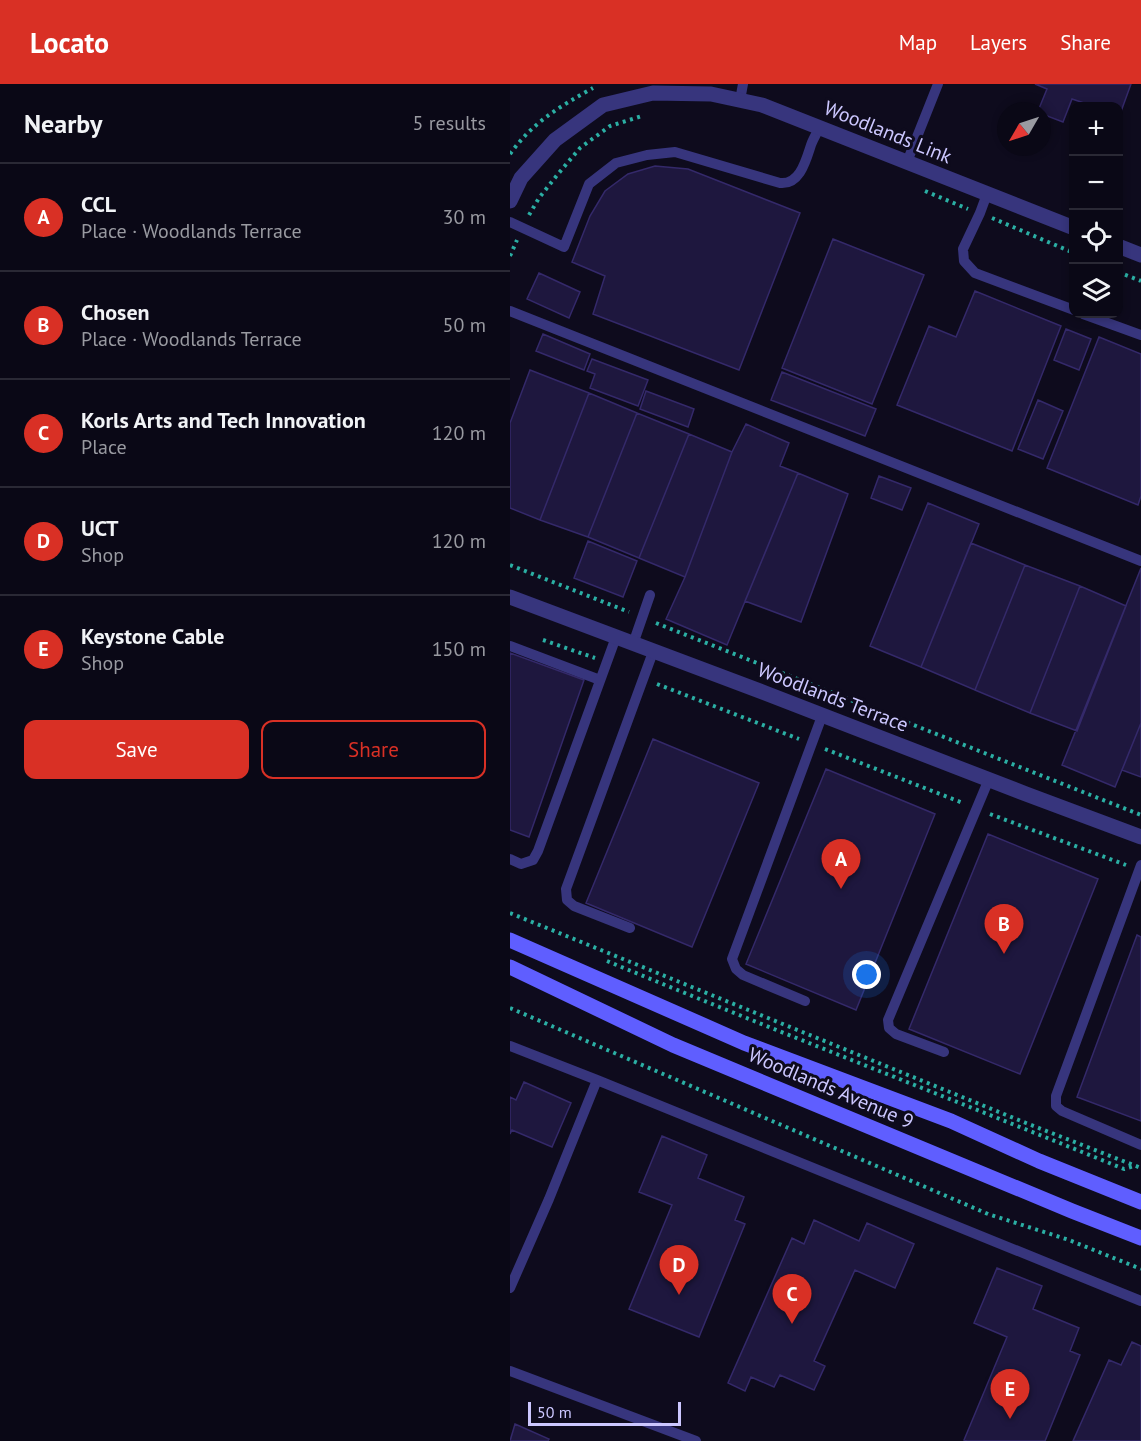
<!DOCTYPE html>
<meta charset="utf-8">
<style>
:root{--surface:#0a0816;--page:#181623;--text:#f1f3f6;--muted:#999aa1;--line:#2a2935;--accent:#d93025}
body{margin:0;font-family:"PT Sans",sans-serif;background:var(--page);color:var(--text)}
.controls{position:absolute;right:18px;top:18px;display:grid;overflow:hidden;border-radius:12px;box-shadow:0 3px 9px #0003}
.controls button{width:54px;height:54px;display:grid;place-items:center;padding:0;border:0;border-bottom:2px solid var(--line);background:var(--surface);color:var(--text);font:30px sans-serif}
.compass{position:absolute;left:487px;top:18px;width:54px;height:54px;border-radius:50%;background:var(--surface);box-shadow:0 3px 9px #0003;rotate:231deg}
.scale{position:absolute;left:18px;bottom:15px;width:153px;box-sizing:border-box;padding-left:6px;border:3px solid #ccc7ff;border-top:0;font-size:16px;line-height:21px;white-space:nowrap;color:#ccc7ff;-webkit-text-stroke:4px #0e0b1d;paint-order:stroke}
.you{position:absolute;left:357px;top:891px;width:21px;height:21px;margin:-15px;border:4px solid #fff;border-radius:50%;background:#1a73e8;box-shadow:0 0 0 9px #1a73e833}
.badge{display:grid;place-items:center;width:39px;height:39px;border-radius:50%;background:var(--accent);color:#fff;font-size:20px;font-weight:700}
.pin{position:absolute;translate:-50% -50px;filter:drop-shadow(0 2px 3px #0008)}
.pin::after{content:'';position:absolute;top:32px;width:21px;height:18px;background:inherit;clip-path:polygon(0 0,100% 0,50% 100%)}
.list{margin:0;padding:0;list-style:none}
h2{display:flex;justify-content:space-between;align-items:center;height:78px;margin:0;padding:0 24px;font-size:26px}
h2 small{font-size:20px;font-weight:400;color:var(--muted)}
.list li{display:grid;grid-template-columns:39px 1fr auto;gap:18px;align-items:center;box-sizing:border-box;height:108px;padding:0 24px;border-top:2px solid var(--line)}
.list b{display:block;font-size:22px;white-space:nowrap}
.list p{margin:0;font-size:20px;white-space:nowrap;color:var(--muted)}
.list em{font-size:20px;font-style:normal;color:var(--muted)}
.actions{display:flex;gap:12px;padding:18px 24px}
.actions a{flex:1;padding:14px 0;border:2px solid var(--accent);border-radius:12px;text-align:center;font-size:21px;color:var(--accent)}
.actions .main{background:var(--accent);color:#fff}
.icon{flex:none;width:33px;height:33px;fill:none;stroke:currentColor;stroke-width:2;stroke-linecap:round;stroke-linejoin:round}
.map{position:relative;flex:none;width:631px;height:1357px;overflow:hidden}
header{display:flex;align-items:center;gap:36px;box-sizing:border-box;height:84px;padding:0 30px;background:var(--accent);color:#fff}
header strong{font-size:28px}
nav{display:flex;gap:33px;margin-inline-start:auto;font-size:21px}
main{display:flex}
aside{flex:1;background:var(--surface)}
.map>svg:first-child{display:block}
.building{fill:#1e173e;stroke:#34296a;stroke-width:1.5}
.lines{fill:none;stroke-linecap:round;stroke-linejoin:round}
.path{stroke:#2bafa4;stroke-width:4;stroke-dasharray:3 4.5;stroke-linecap:butt}
.lane{stroke:#37357d;stroke-width:10}
.street{stroke:#37357d;stroke-width:15}
.secondary{stroke:#5f5eff;stroke-width:15}
.labels{text-anchor:middle;dominant-baseline:central;stroke-width:6;stroke-linejoin:round;paint-order:stroke}
.street-label{font-size:20px;fill:#ccc7ff;stroke:#0e0b1d}
</style>
<header>
<strong>Locato</strong>
<nav><a>Map</a><a>Layers</a><a>Share</a></nav>
</header>
<main>
<aside>
<h2>Nearby<small>5 results</small></h2>
<ul class="list">
<li><span class="badge">A</span><div><b>CCL</b><p>Place · Woodlands Terrace</p></div><em>30 m</em></li>
<li><span class="badge">B</span><div><b>Chosen</b><p>Place · Woodlands Terrace</p></div><em>50 m</em></li>
<li><span class="badge">C</span><div><b>Korls Arts and Tech Innovation</b><p>Place</p></div><em>120 m</em></li>
<li><span class="badge">D</span><div><b>UCT</b><p>Shop</p></div><em>120 m</em></li>
<li><span class="badge">E</span><div><b>Keystone Cable</b><p>Shop</p></div><em>150 m</em></li>
</ul>
<div class="actions"><a class="main">Save</a><a>Share</a></div>
</aside>
<div class="map">
<svg width="631" height="1357" viewBox="0 0 631 1357">
<rect width="100%" height="100%" fill="#0e0b1d"/>
<path class="building" d="M 525,0 L 621,0 L 609,33 L 608,22 L 583,22 L 562,15 L 553,38 L 532,30 L 532,27 L 528,27 L 537,5 Z
M 145,82 L 178,85 L 290,129 L 229,286 L 83,230 L 95,192 L 62,178 L 80,132 L 95,107 L 118,90 Z
M 323,155 L 414,191 L 362,320 L 272,284 Z
M 29,189 L 70,208 L 59,234 L 17,215 Z
M 465,207 L 551,242 L 502,367 L 387,321 L 419,242 L 446,253 Z
M 556,245 L 581,255 L 569,286 L 544,276 Z
M 33,250 L 80,270 L 74,286 L 26,267 Z
M 589,253 L 631,270 L 631,412 L 628,421 L 537,384 Z
M 82,275 L 138,296 L 128,322 L 80,304 L 85,290 L 77,287 Z
M 20,286 L 79,309 L 30,436 L 0,424 L 0,339 Z
M 272,288 L 366,325 L 355,352 L 261,316 Z
M 136,307 L 184,325 L 178,343 L 130,325 Z
M 79,309 L 127,329 L 78,453 L 30,436 Z
M 528,316 L 553,327 L 533,375 L 508,365 Z
M 127,329 L 179,350 L 129,474 L 78,453 Z
M 236,340 L 279,359 L 270,382 L 288,389 L 217,561 L 156,535 L 175,493 L 222,368 Z
M 179,350 L 222,368 L 175,493 L 129,474 Z
M 288,389 L 338,410 L 291,538 L 235,517 Z
M 369,392 L 401,404 L 392,426 L 361,414 Z
M 418,419 L 469,440 L 411,583 L 360,562 Z
M 78,457 L 127,477 L 113,513 L 64,494 Z
M 461,459 L 515,481 L 465,606 L 411,583 Z
M 515,481 L 570,502 L 520,629 L 465,606 Z
M 631,484 L 631,639 L 605,703 L 552,681 Z
M 570,502 L 616,522 L 567,647 L 520,629 Z
M 0,569 L 74,596 L 19,753 L 0,746 Z
M 631,639 L 631,693 L 612,686 Z
M 143,655 L 249,699 L 182,863 L 76,819 Z
M 316,685 L 425,730 L 346,926 L 236,880 Z
M 478,750 L 588,795 L 510,990 L 399,945 Z
M 627,851 L 631,853 L 631,1037 L 567,1013 Z
M 14,998 L 61,1019 L 42,1063 L 2,1046 L 0,1050 L 0,1013 L 6,1016 Z
M 152,1052 L 197,1071 L 188,1094 L 234,1113 L 225,1136 L 235,1140 L 189,1253 L 119,1225 L 162,1121 L 129,1108 Z
M 304,1136 L 349,1157 L 357,1139 L 404,1160 L 385,1204 L 345,1186 L 304,1277 L 315,1282 L 304,1306 L 270,1291 L 264,1303 L 241,1293 L 235,1307 L 218,1299 L 282,1154 L 294,1160 Z
M 487,1184 L 532,1202 L 523,1225 L 569,1244 L 560,1267 L 570,1271 L 535,1357 L 457,1357 L 454,1356 L 497,1253 L 464,1239 Z
M 622,1258 L 631,1262 L 631,1357 L 563,1357 L 599,1276 L 611,1281 Z
M 5,1340 L 39,1355 L 38,1357 L 0,1357 Z"/>
<g class="lines">
<path class="path" d="M 0,70 C 23,38 49,23 83,4
M 415,107 L 458,125
M 19,131 L 29,114 L 48,90 L 70,64 L 100,42 L 132,32
M 482,134 L 564,169
M 0,172 L 7,156
M 608,188 L 631,197
M 0,481 L 119,528
M 146,539 L 631,731
M 33,556 L 85,574
M 147,600 L 289,655
M 315,665 L 453,719
M 480,730 L 616,781
M 0,829 L 516,1039 L 631,1084
M 97,877 C 268,948 442,1015 614,1085 L 624,1082
M 0,924 L 478,1130 L 559,1156 L 631,1185"/>
<path class="lane" d="M 230,16 L 233,0
M 397,78 L 428,0
M 477,110 L 470,129 L 453,165 L 454,177 L 465,189 L 564,226
M 0,138 L 54,163 L 79,100 L 106,79 L 137,71 L 165,68 L 270,99 C 290,101 296,76 301,61 C 303,55 307,49 309,44
M 0,227 L 631,477
M 573,230 L 631,251
M 123,560 L 140,511
M 0,562 L 90,596
M 0,775 L 11,780 L 23,776 L 28,767 L 106,553
M 631,781 L 546,1012 L 546,1022 L 552,1027 L 631,1061
M 120,844 L 64,822 L 57,816 L 56,805 L 143,568
M 295,917 L 233,891 L 226,885 L 222,875 L 312,632
M 0,962 L 87,996 L 631,1217
M 434,968 L 386,950 L 379,944 L 378,936 L 479,695
M 0,1204 L 39,1115 L 87,996
M 0,1287 L 186,1357"/>
<path class="street" d="M 0,117 L 11,94 L 45,56 L 93,21 L 143,9 L 201,10 L 252,21 L 564,144
M 608,162 L 631,171
M 0,513 L 255,609 L 516,710 L 631,753"/>
<path class="secondary" d="M 0,856 L 234,959 L 441,1037 L 529,1077 L 631,1118
M 0,883 L 163,961 L 562,1127 L 631,1154"/>
</g>
<g class="labels">
<g class="street-label">
<text transform="translate(378 48) rotate(22)">Woodlands Link</text>
<text transform="translate(323 613) rotate(21)">Woodlands Terrace</text>
<text transform="translate(321 1004) rotate(23)">Woodlands Avenue 9</text>
</g>
</g>
</svg>
<div class="controls">
<button>+</button>
<button>−</button>
<button><svg class="icon" aria-label="locate" viewBox="0 0 24 24"><circle cx="12" cy="12" r="6"/><path d="M12 2v4M12 18v4M2 12h4M18 12h4"/></svg></button>
<button><svg class="icon" aria-label="layers" viewBox="0 0 24 24"><path d="M12 4l9 5-9 5-9-5zM3 14l9 5 9-5"/></svg></button>
</div>
<svg class="compass" viewBox="-18 -18 36 36"><path d="M0-13l5 13h-10z" fill="#e53935"/><path d="M0 13l5-13h-10z" fill="#999aa1"/></svg>
<div class="scale">50 m</div>
<div class="you"></div>
<div class="pin badge" style="left:331px;top:805px">A</div>
<div class="pin badge" style="left:494px;top:870px">B</div>
<div class="pin badge" style="left:282px;top:1240px">C</div>
<div class="pin badge" style="left:169px;top:1211px">D</div>
<div class="pin badge" style="left:500px;top:1335px">E</div>
</div>
</main>
